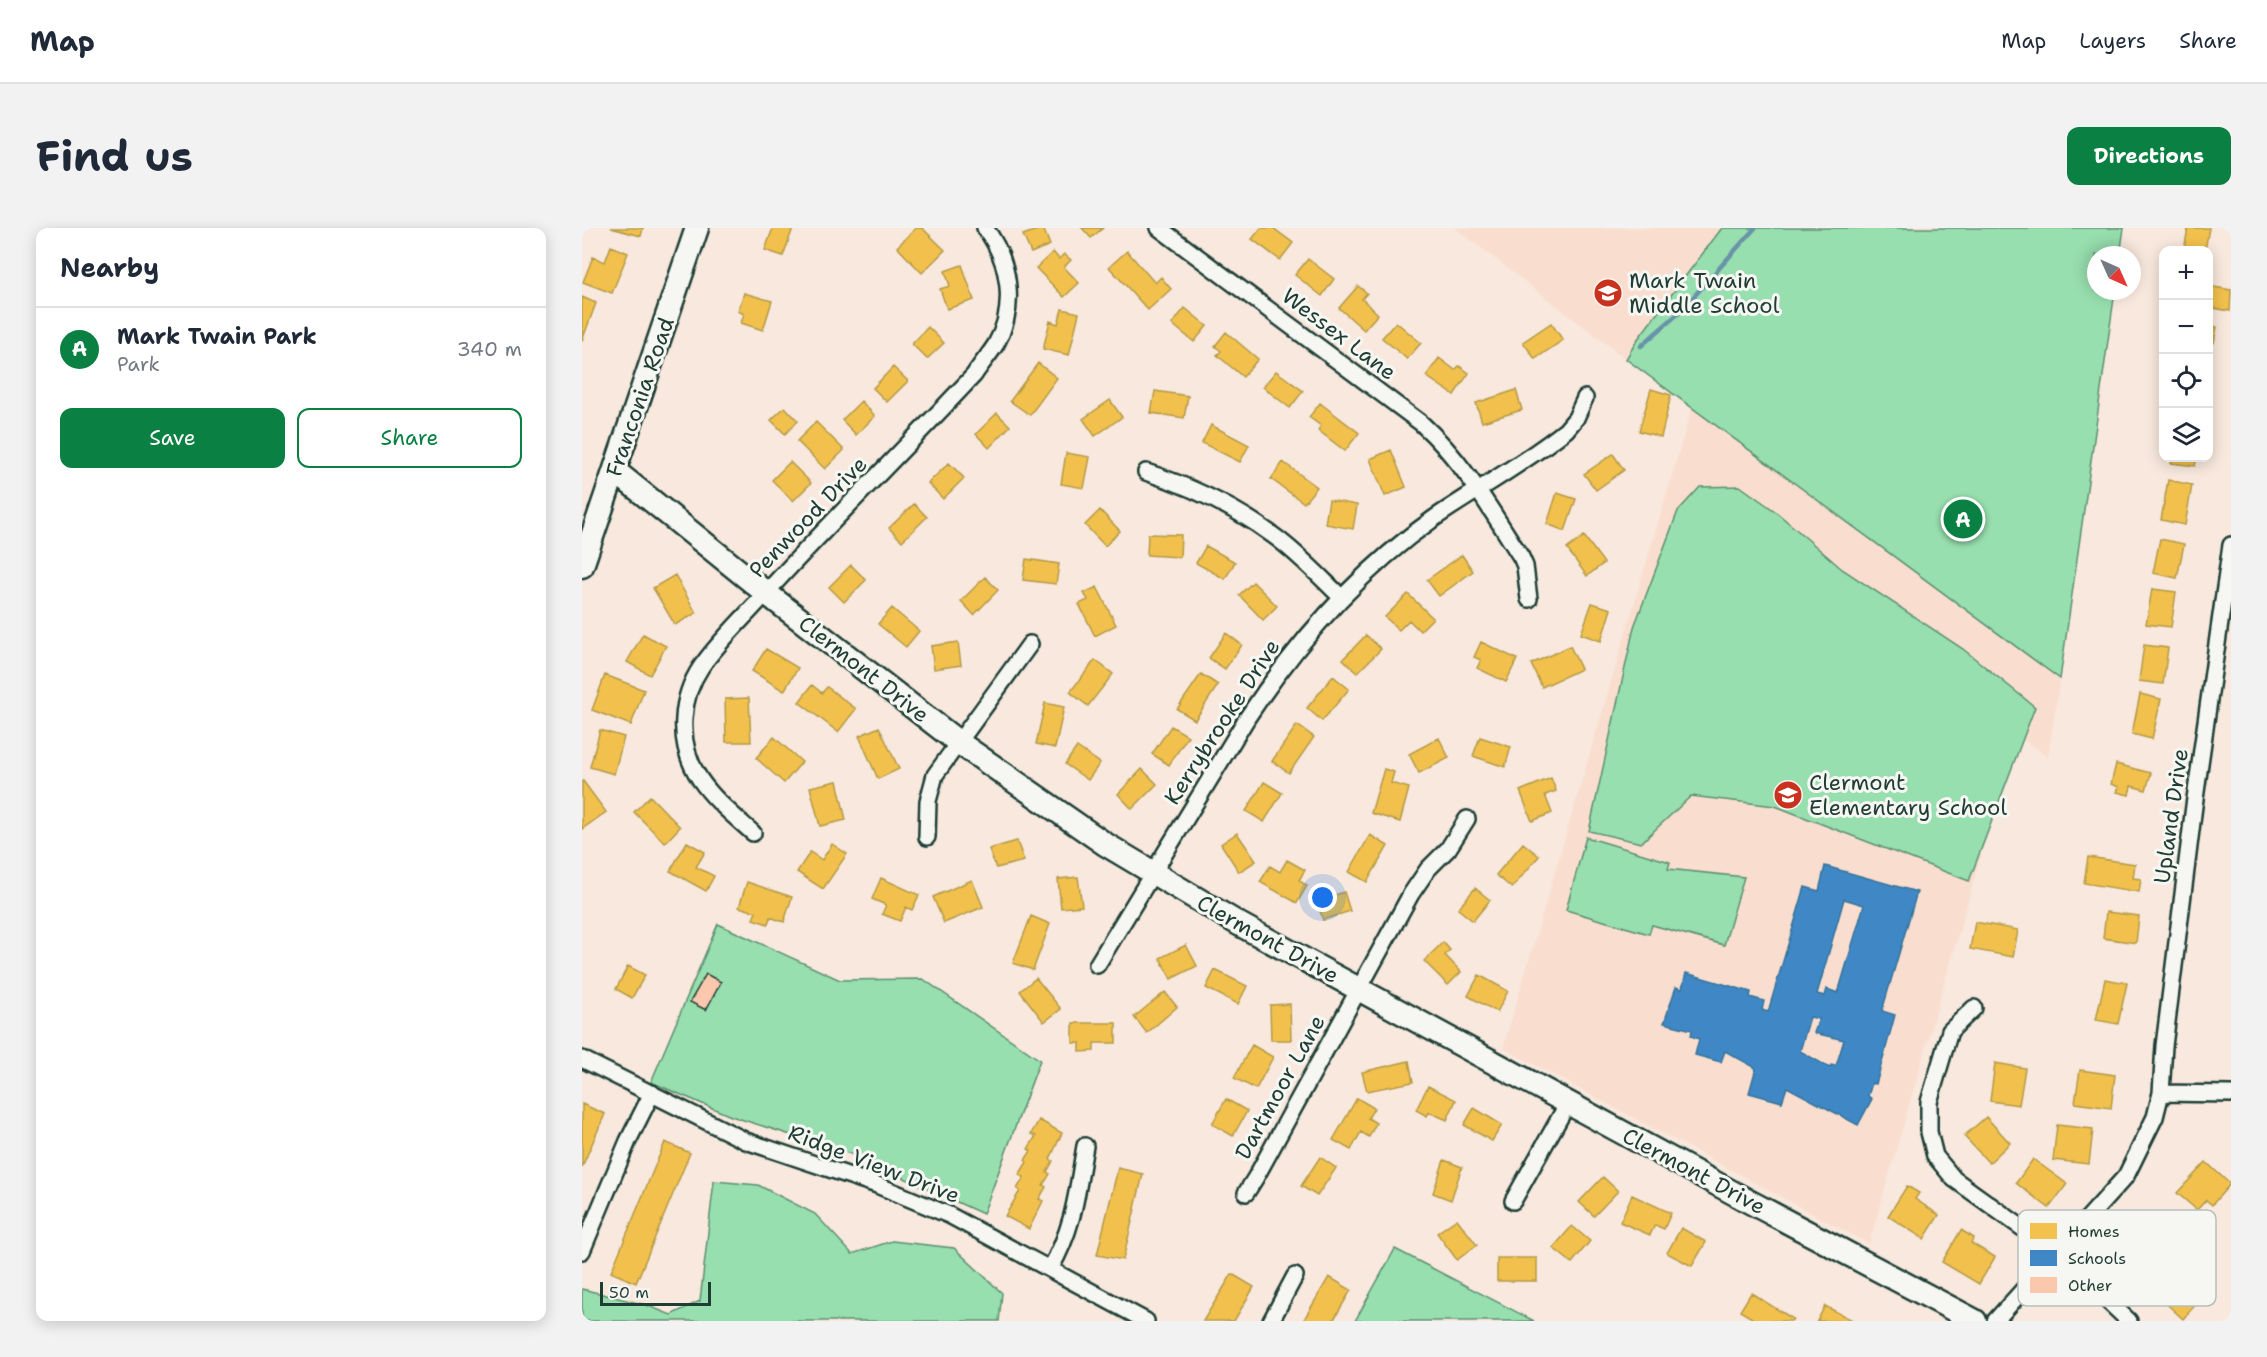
<!DOCTYPE html>
<meta charset="utf-8">
<style>
:root{--surface:#fff;--page:#f2f2f3;--text:#1f2937;--muted:#747a83;--line:#e0e1e3;--accent:#0b8043}
body{margin:0;font-family:"Shantell Sans",sans-serif;background:var(--page);color:var(--text)}
.controls{position:absolute;right:18px;top:18px;display:grid;overflow:hidden;border-radius:12px;box-shadow:0 3px 15px #0003}
.controls button{width:54px;height:54px;display:grid;place-items:center;padding:0;border:0;border-bottom:2px solid var(--line);background:var(--surface);color:var(--text);font:30px sans-serif}
.compass{position:absolute;left:1505px;top:18px;width:54px;height:54px;border-radius:50%;background:var(--surface);box-shadow:0 3px 15px #0003;rotate:135deg}
.scale{position:absolute;left:18px;bottom:15px;width:111px;box-sizing:border-box;padding-left:6px;border:3px solid #1f3d34;border-top:0;font-size:16px;line-height:21px;white-space:nowrap;color:#1f3d34;-webkit-text-stroke:4px #f6f6f2;paint-order:stroke}
.you{position:absolute;left:741px;top:670px;width:21px;height:21px;margin:-15px;border:4px solid #fff;border-radius:50%;background:#1a73e8;box-shadow:0 0 0 9px #1a73e833}
.badge{display:grid;place-items:center;width:39px;height:39px;border-radius:50%;background:var(--accent);color:#fff;font-size:20px;font-weight:700}
.pin{position:absolute;translate:-50% -50%;border:3px solid #fff;box-shadow:0 2px 6px #0006}
.list{margin:0;padding:0;list-style:none}
h2{display:flex;justify-content:space-between;align-items:center;height:78px;margin:0;padding:0 24px;font-size:26px}
h2 small{font-size:20px;font-weight:400;color:var(--muted)}
.list li{display:grid;grid-template-columns:39px 1fr auto;gap:18px;align-items:center;box-sizing:border-box;height:84px;padding:0 24px;border-top:2px solid var(--line)}
.list b{display:block;font-size:22px;white-space:nowrap}
.list p{margin:0;font-size:20px;white-space:nowrap;color:var(--muted)}
.list em{font-size:20px;font-style:normal;color:var(--muted)}
.actions{display:flex;gap:12px;padding:18px 24px}
.actions a{flex:1;padding:14px 0;border:2px solid var(--accent);border-radius:12px;text-align:center;font-size:21px;color:var(--accent)}
.actions .main{background:var(--accent);color:#fff}
.icon{flex:none;width:33px;height:33px;fill:none;stroke:currentColor;stroke-width:2;stroke-linecap:round;stroke-linejoin:round}
.map{position:relative;flex:none;width:1649px;height:1093px;overflow:hidden;border-radius:12px}
header{display:flex;align-items:center;gap:36px;box-sizing:border-box;height:84px;padding:0 30px;background:var(--surface);border-bottom:2px solid var(--line)}
header strong{font-size:28px}
nav{display:flex;gap:33px;margin-inline-start:auto;font-size:21px}
.intro{display:flex;align-items:center;justify-content:space-between;box-sizing:border-box;height:144px;padding:0 36px}
h1{margin:0;font-size:42px}
.button{padding:15px 27px;border-radius:12px;background:var(--accent);color:#fff;font-size:21px;font-weight:700}
main{display:flex;gap:36px;padding:0 36px}
aside{flex:1;background:var(--surface);border-radius:12px;box-shadow:0 3px 15px #0003}
.map>svg:first-child{display:block}
.built{fill:#f9decf}
.green{fill:#97dfae;stroke:#5b8e71;stroke-width:1.5}
.homes{fill:#f2c14e;stroke:#b39946;stroke-width:1.5}
.schools{fill:#3f88c5;stroke:#35729a;stroke-width:1.5;fill-rule:evenodd}
.lines{fill:none;stroke-linecap:round;stroke-linejoin:round}
.stream{stroke:#6893a8;stroke-width:4.5}
.building{fill:#fbc7ad;stroke:#1f3d34;stroke-width:1.5}
.street-casing{stroke:#1f3d34;stroke-width:20}
.secondary-casing{stroke:#1f3d34;stroke-width:27}
.street{stroke:#f6f6f2;stroke-width:15}
.secondary{stroke:#f6f6f2;stroke-width:22}
.labels{text-anchor:middle;dominant-baseline:central;stroke-width:6;stroke-linejoin:round;paint-order:stroke}
.poi-label{font-size:22px;fill:#1f3d34;stroke:#f6f6f2;text-anchor:start}
.street-label{font-size:22px;fill:#1f3d34;stroke:#f6f6f2}
.key{fill:#f6f6f2;stroke:#b6beb9;stroke-width:1.5}
.key-label{font-size:16px;fill:#1f3d34}
</style>
<header>
<strong>Map</strong>
<nav><a>Map</a><a>Layers</a><a>Share</a></nav>
</header>
<div class="intro"><h1>Find us</h1><a class="button">Directions</a></div>
<main>
<aside>
<h2>Nearby<small></small></h2>
<ul class="list">
<li><span class="badge">A</span><div><b>Mark Twain Park</b><p>Park</p></div><em>340 m</em></li>
</ul>
<div class="actions"><a class="main">Save</a><a>Share</a></div>
</aside>
<div class="map">
<svg width="1649" height="1093" viewBox="0 0 1649 1093">
<rect width="100%" height="100%" fill="#f8e8dd"/>
<filter id="ink" filterUnits="userSpaceOnUse"><feTurbulence type="fractalNoise" baseFrequency=".0167" numOctaves="2"/><feDisplacementMap in="SourceGraphic" scale="12" xChannelSelector="R" yChannelSelector="G"/><feConvolveMatrix kernelMatrix="1 2 1 2 8 2 1 2 1" color-interpolation-filters="sRGB"/></filter>
<g filter="url(#ink)">
<path class="built" d="M 873,0 L 1142,0 L 1044,131 Z
M 1110,180 L 1478,451 L 1466,529 L 1434,506 L 1287,1016 L 921,820 Z"/>
<path class="green" d="M 1140,0 L 1542,0 L 1538,27 L 1514,27 L 1514,63 L 1533,63 L 1478,451 L 1044,131 L 1055,112 Z
M 1158,258 L 1193,283 L 1260,341 L 1381,421 L 1453,479 L 1387,653 L 1193,578 L 1109,568 L 1059,615 L 1007,603 L 1052,399 L 1096,283 L 1118,259 Z
M 1004,609 L 1088,634 L 1086,641 L 1162,649 L 1142,717 L 1070,697 L 1067,706 L 984,682 Z
M 136,696 L 258,752 L 341,751 L 458,832 L 401,986 L 272,927 L 149,888 L 69,854 Z
M 132,953 L 176,957 L 233,986 L 270,1026 L 310,1013 L 372,1020 L 420,1065 L 417,1093 L 0,1093 L 0,1061 L 64,1077 L 89,1087 L 118,1073 Z
M 813,1021 L 952,1093 L 773,1093 Z"/>
<path class="homes" d="M 29,0 L 61,0 L 59,8 Z
M 191,0 L 211,0 L 201,28 L 183,22 Z
M 334,0 L 340,0 L 363,22 L 340,45 L 315,19 Z
M 461,0 L 468,17 L 449,25 L 441,7 Z
M 500,0 L 521,0 L 509,10 Z
M 679,0 L 691,0 L 711,15 L 698,32 L 670,11 Z
M 1606,0 L 1627,0 L 1623,22 L 1602,22 Z
M 29,18 L 46,25 L 30,65 L 1,54 L 11,29 L 23,34 Z
M 545,23 L 573,55 L 579,49 L 589,61 L 566,82 L 527,39 Z
M 471,24 L 477,31 L 482,26 L 489,32 L 482,39 L 497,55 L 482,69 L 454,40 Z
M 726,31 L 752,51 L 740,68 L 713,47 Z
M 380,37 L 392,72 L 365,81 L 358,61 L 368,58 L 363,43 Z
M 776,58 L 785,65 L 780,71 L 796,86 L 782,102 L 757,80 Z
M 1626,58 L 1649,62 L 1648,83 L 1626,79 Z
M 162,65 L 190,73 L 181,102 L 159,95 L 162,86 L 156,83 Z
M 0,69 L 14,75 L 0,113 Z
M 603,80 L 625,98 L 612,114 L 590,96 Z
M 480,81 L 497,85 L 487,127 L 461,121 L 468,93 L 476,96 Z
M 814,94 L 839,115 L 825,131 L 800,110 Z
M 969,95 L 981,112 L 953,131 L 941,114 Z
M 1626,97 L 1635,99 L 1632,115 L 1626,114 Z
M 346,99 L 362,115 L 345,131 L 330,116 Z
M 644,104 L 676,131 L 661,149 L 635,127 L 639,123 L 633,118 Z
M 857,130 L 873,142 L 877,138 L 887,145 L 872,167 L 844,148 Z
M 456,135 L 475,150 L 448,187 L 428,173 Z
M 311,139 L 326,153 L 305,174 L 291,160 Z
M 694,143 L 721,163 L 708,180 L 681,159 Z
M 1069,161 L 1089,167 L 1079,209 L 1057,203 Z
M 934,162 L 940,182 L 900,194 L 894,175 Z
M 573,163 L 606,168 L 602,190 L 569,185 Z
M 528,172 L 540,189 L 513,208 L 501,191 Z
M 279,173 L 293,188 L 274,207 L 260,192 Z
M 738,175 L 777,205 L 763,223 L 736,202 L 739,198 L 727,189 Z
M 203,179 L 216,193 L 203,206 L 189,192 Z
M 415,185 L 428,198 L 407,220 L 394,206 Z
M 234,194 L 262,222 L 243,241 L 215,213 Z
M 629,197 L 667,217 L 658,234 L 620,215 Z
M 809,222 L 824,259 L 803,268 L 788,231 Z
M 484,225 L 508,229 L 502,260 L 479,256 Z
M 1031,226 L 1042,242 L 1014,262 L 1002,246 Z
M 1590,230 L 1615,230 L 1613,238 L 1589,235 Z
M 208,234 L 229,255 L 211,273 L 190,252 Z
M 701,234 L 735,259 L 722,275 L 689,251 Z
M 367,235 L 382,250 L 361,271 L 346,255 Z
M 1586,252 L 1610,257 L 1603,297 L 1579,292 Z
M 975,265 L 994,271 L 983,303 L 965,296 Z
M 747,272 L 775,277 L 771,301 L 743,296 Z
M 332,276 L 345,289 L 320,313 L 307,300 Z
M 518,282 L 538,303 L 523,318 L 503,297 Z
M 566,306 L 599,307 L 598,329 L 565,327 Z
M 1002,308 L 1022,335 L 1005,348 L 985,321 Z
M 1578,311 L 1602,316 L 1595,350 L 1571,345 Z
M 624,318 L 653,334 L 643,351 L 614,335 Z
M 880,327 L 891,343 L 857,368 L 845,352 Z
M 444,331 L 477,336 L 474,356 L 441,352 Z
M 269,337 L 284,352 L 262,374 L 247,359 Z
M 93,347 L 114,385 L 93,397 L 71,360 Z
M 403,349 L 416,362 L 392,387 L 379,373 Z
M 671,354 L 695,378 L 681,392 L 657,367 Z
M 515,359 L 534,397 L 513,408 L 497,376 L 506,372 L 502,365 Z
M 1570,361 L 1594,364 L 1589,399 L 1564,396 Z
M 826,366 L 851,390 L 838,403 L 827,392 L 817,402 L 803,389 Z
M 1010,375 L 1029,381 L 1019,413 L 999,406 Z
M 310,380 L 337,403 L 324,419 L 296,396 Z
M 644,405 L 660,417 L 643,441 L 627,430 Z
M 61,406 L 84,418 L 68,447 L 45,434 Z
M 784,407 L 799,421 L 775,445 L 761,431 Z
M 376,414 L 379,437 L 352,441 L 349,418 Z
M 899,414 L 935,431 L 924,454 L 895,440 L 899,432 L 892,429 Z
M 1562,417 L 1586,420 L 1581,456 L 1557,453 Z
M 988,418 L 999,441 L 960,459 L 949,436 Z
M 184,421 L 216,440 L 202,463 L 170,443 Z
M 513,432 L 531,446 L 506,478 L 488,464 Z
M 619,446 L 636,457 L 613,492 L 595,481 Z
M 23,447 L 62,462 L 49,497 L 10,482 Z
M 751,448 L 767,461 L 740,493 L 725,480 Z
M 230,457 L 240,465 L 245,459 L 274,481 L 256,504 L 217,474 Z
M 1558,466 L 1579,471 L 1570,511 L 1550,506 Z
M 167,470 L 169,514 L 144,514 L 143,471 Z
M 463,475 L 482,479 L 473,520 L 454,516 Z
M 715,497 L 732,509 L 707,545 L 690,533 Z
M 589,498 L 606,508 L 587,537 L 570,526 Z
M 297,499 L 317,541 L 296,551 L 277,508 Z
M 18,502 L 42,509 L 32,546 L 8,539 Z
M 192,509 L 220,534 L 202,555 L 174,530 Z
M 898,509 L 929,519 L 923,539 L 891,528 Z
M 857,510 L 867,530 L 837,545 L 827,526 Z
M 495,519 L 518,535 L 506,552 L 483,536 Z
M 1534,536 L 1569,545 L 1564,562 L 1549,558 L 1547,567 L 1535,564 L 1537,559 L 1529,556 Z
M 560,541 L 575,556 L 550,581 L 536,566 Z
M 802,541 L 812,544 L 809,555 L 827,560 L 818,594 L 789,585 Z
M 969,550 L 974,563 L 963,567 L 970,585 L 950,593 L 938,563 Z
M 1,553 L 24,584 L 0,601 L 0,554 Z
M 255,553 L 264,592 L 238,598 L 228,559 Z
M 682,554 L 700,565 L 682,594 L 664,583 Z
M 68,568 L 98,599 L 83,615 L 52,584 Z
M 655,605 L 674,633 L 657,644 L 639,616 Z
M 788,607 L 806,618 L 785,654 L 767,644 Z
M 435,613 L 442,633 L 414,640 L 407,621 Z
M 105,614 L 123,624 L 114,639 L 132,648 L 124,663 L 88,643 Z
M 941,615 L 957,628 L 930,660 L 914,647 Z
M 250,616 L 265,626 L 241,661 L 215,644 L 228,624 L 240,632 Z
M 1506,629 L 1553,636 L 1551,650 L 1559,651 L 1557,664 L 1502,655 Z
M 705,632 L 723,642 L 717,652 L 725,658 L 715,675 L 678,654 L 688,638 L 698,644 Z
M 496,649 L 500,678 L 479,680 L 476,651 Z
M 299,650 L 337,667 L 330,682 L 324,679 L 318,693 L 300,686 L 304,677 L 290,671 Z
M 390,652 L 401,679 L 362,695 L 351,669 Z
M 165,654 L 210,669 L 202,694 L 188,689 L 186,696 L 171,691 L 174,684 L 157,679 Z
M 893,660 L 908,672 L 891,693 L 876,681 Z
M 762,664 L 768,683 L 741,692 L 735,673 Z
M 1524,684 L 1557,688 L 1554,715 L 1521,710 Z
M 449,688 L 468,696 L 451,742 L 431,735 Z
M 1393,694 L 1436,702 L 1431,729 L 1388,721 Z
M 861,714 L 868,722 L 863,727 L 879,744 L 866,757 L 842,733 Z
M 604,717 L 615,738 L 589,751 L 578,730 Z
M 46,738 L 63,747 L 50,770 L 34,761 Z
M 633,742 L 665,758 L 656,776 L 624,760 Z
M 897,747 L 926,763 L 915,784 L 886,768 Z
M 454,750 L 479,781 L 462,794 L 438,763 Z
M 1523,751 L 1545,755 L 1536,796 L 1514,792 Z
M 583,764 L 595,779 L 565,805 L 552,789 Z
M 708,776 L 709,812 L 689,812 L 688,777 Z
M 491,795 L 534,795 L 534,815 L 512,815 L 512,823 L 498,824 L 498,815 L 491,815 Z
M 670,817 L 691,829 L 674,861 L 652,850 Z
M 827,833 L 831,854 L 785,863 L 780,844 Z
M 1413,835 L 1443,840 L 1437,877 L 1408,873 Z
M 1498,842 L 1533,847 L 1529,880 L 1493,875 Z
M 846,858 L 874,872 L 865,892 L 847,884 L 845,888 L 834,882 Z
M 775,870 L 792,880 L 786,890 L 794,895 L 787,909 L 779,904 L 769,922 L 751,912 Z
M 644,871 L 665,883 L 651,908 L 630,896 Z
M 0,876 L 23,886 L 0,939 Z
M 892,880 L 920,897 L 910,913 L 882,897 Z
M 1404,889 L 1428,915 L 1407,935 L 1382,908 Z
M 457,892 L 480,905 L 468,931 L 471,933 L 465,944 L 468,946 L 461,957 L 464,959 L 457,971 L 461,973 L 447,1001 L 423,988 L 438,963 L 435,961 L 442,949 L 437,947 L 445,934 L 443,932 L 449,923 L 446,921 L 454,908 L 449,906 Z
M 1475,897 L 1511,901 L 1507,936 L 1471,932 Z
M 83,914 L 108,925 L 54,1055 L 29,1044 Z
M 738,929 L 754,940 L 735,968 L 719,958 Z
M 1451,931 L 1485,956 L 1467,980 L 1434,955 Z
M 862,932 L 880,939 L 869,972 L 851,965 Z
M 1624,934 L 1648,956 L 1630,977 L 1624,972 L 1615,982 L 1595,965 Z
M 536,940 L 561,946 L 541,1032 L 515,1027 Z
M 1021,949 L 1036,963 L 1012,988 L 997,974 Z
M 1325,958 L 1337,965 L 1333,971 L 1357,987 L 1342,1011 L 1306,988 Z
M 1050,967 L 1089,985 L 1082,1001 L 1073,997 L 1068,1007 L 1038,994 Z
M 875,991 L 895,1017 L 875,1032 L 855,1005 Z
M 990,998 L 1008,1013 L 990,1035 L 971,1020 Z
M 1099,1000 L 1124,1014 L 1110,1038 L 1085,1025 Z
M 1379,1002 L 1392,1010 L 1389,1015 L 1413,1029 L 1397,1056 L 1360,1034 Z
M 915,1030 L 955,1030 L 955,1053 L 915,1053 Z
M 650,1046 L 672,1059 L 652,1093 L 621,1093 Z
M 747,1049 L 769,1062 L 751,1093 L 721,1093 Z
M 1590,1053 L 1615,1075 L 1601,1091 L 1576,1068 Z
M 1169,1065 L 1211,1091 L 1209,1093 L 1168,1093 L 1170,1090 L 1158,1083 Z
M 1243,1078 L 1272,1093 L 1235,1093 Z"/>
<path class="schools" d="M 1243,638 L 1335,664 L 1300,783 L 1313,787 L 1294,856 L 1290,855 L 1286,868 L 1290,871 L 1276,897 L 1205,859 L 1200,874 L 1167,865 L 1174,840 L 1143,823 L 1139,834 L 1113,827 L 1117,811 L 1109,808 L 1110,802 L 1082,795 L 1094,759 L 1100,761 L 1104,745 L 1169,764 L 1168,769 L 1182,773 L 1180,782 L 1186,784 L 1223,659 L 1237,663 ZM 1262,671 L 1282,677 L 1256,765 L 1245,761 L 1243,768 L 1235,766 ZM 1228,789 L 1237,791 L 1232,805 L 1262,812 L 1254,838 L 1249,837 L 1248,840 L 1218,823 Z"/>
<g class="lines">
<path class="stream" d="M 1059,118 L 1098,84 L 1173,0"/>
</g>
<path class="building" d="M 124,746 L 139,754 L 124,782 L 108,774 Z"/>
<g class="lines">
<g class="street-casing">
<path id="street" d="M 577,0 L 839,195 C 881,233 909,282 939,329 L 943,338 L 947,371
M 564,244 C 610,259 653,279 692,308 C 717,326 738,349 760,370
M 171,605 C 134,572 98,545 102,490 C 103,471 109,454 119,439 C 137,413 162,390 182,367 C 250,292 323,221 392,147 C 399,136 408,126 414,116 C 435,79 428,33 403,0
M 345,609 L 346,573 L 353,547 L 448,416
M 515,737 L 665,490 C 715,414 776,344 851,291 C 895,261 943,235 984,202 L 994,190 L 1003,170
M 1392,780 L 1368,803 L 1347,874 L 1347,904 L 1353,928 L 1372,951 L 1475,1025 L 1547,1093
M 0,831 L 164,913 L 295,957 L 367,987 L 564,1093
M 1579,865 L 1649,866
M 664,965 L 674,949 L 829,666 L 846,641 L 866,621 L 885,591
M 931,973 L 986,875
M 0,1023 L 46,913 L 70,865
M 468,1041 C 492,1000 495,964 503,918
M 689,1093 L 713,1048
M 1413,1093 L 1544,948 L 1573,889 L 1579,865 L 1582,818 L 1612,578 L 1649,317"/>
</g>
<g class="secondary-casing">
<path id="secondary" d="M 33,243 L 184,365 L 376,514 L 523,616 L 657,696 L 1168,974 L 1393,1093
M 0,338 L 115,0"/>
</g>
<use href="#street" class="street"/>
<use href="#secondary" class="secondary"/>
</g>
</g>
<defs>
<g id="school-disc" transform="scale(1.5)"><circle r="9.5" fill="#c8321e" stroke="#f6f6f2"/><path d="M0-5L7-2L0 1L-7-2ZM-4 1L0 2.5L4 1V4Q0 6-4 4Z" fill="#fff"/></g>
</defs>
<g fill-rule="evenodd">
<use href="#school-disc" x="1026" y="65"/>
<use href="#school-disc" x="1206" y="567"/>
</g>
<g class="labels">
<g class="poi-label">
<text x="1047" y="52">Mark Twain<tspan x="1047" dy="25">Middle School</tspan></text>
<text x="1227" y="554">Clermont<tspan x="1227" dy="25">Elementary School</tspan></text>
</g>
<g class="street-label">
<text transform="translate(757 106) rotate(37)">Wessex Lane</text>
<text transform="translate(58 169) rotate(-71)">Franconia Road</text>
<text transform="translate(226 289) rotate(-46)">Penwood Drive</text>
<text transform="translate(282 441) rotate(38)">Clermont Drive</text>
<text transform="translate(640 494) rotate(-57)">Kerrybrooke Drive</text>
<text transform="translate(1589 588) rotate(-82)">Upland Drive</text>
<text transform="translate(686 711) rotate(29)">Clermont Drive</text>
<text transform="translate(698 859) rotate(-61)">Dartmoor Lane</text>
<text transform="translate(292 936) rotate(21)">Ridge View Drive</text>
<text transform="translate(1112 943) rotate(28)">Clermont Drive</text>
</g>
</g>
<rect x="1436" y="982" width="198" height="96" rx="9" class="key"/>
<rect x="1448" y="995" width="27" height="16" fill="#f2c14e"/>
<rect x="1448" y="1022" width="27" height="16" fill="#3f88c5"/>
<rect x="1448" y="1049" width="27" height="16" fill="#fbc7ad"/>
<g class="key-label">
<text x="1486" y="1009">Homes</text>
<text x="1486" y="1036">Schools</text>
<text x="1486" y="1063">Other</text>
</g>
</svg>
<div class="controls">
<button>+</button>
<button>−</button>
<button><svg class="icon" aria-label="locate" viewBox="0 0 24 24"><circle cx="12" cy="12" r="6"/><path d="M12 2v4M12 18v4M2 12h4M18 12h4"/></svg></button>
<button><svg class="icon" aria-label="layers" viewBox="0 0 24 24"><path d="M12 4l9 5-9 5-9-5zM3 14l9 5 9-5"/></svg></button>
</div>
<svg class="compass" viewBox="-18 -18 36 36"><path d="M0-13l5 13h-10z" fill="#e53935"/><path d="M0 13l5-13h-10z" fill="#747a83"/></svg>
<div class="scale">50 m</div>
<div class="you"></div>
<div class="pin badge" style="left:1381px;top:291px">A</div>
</div>
</main>
